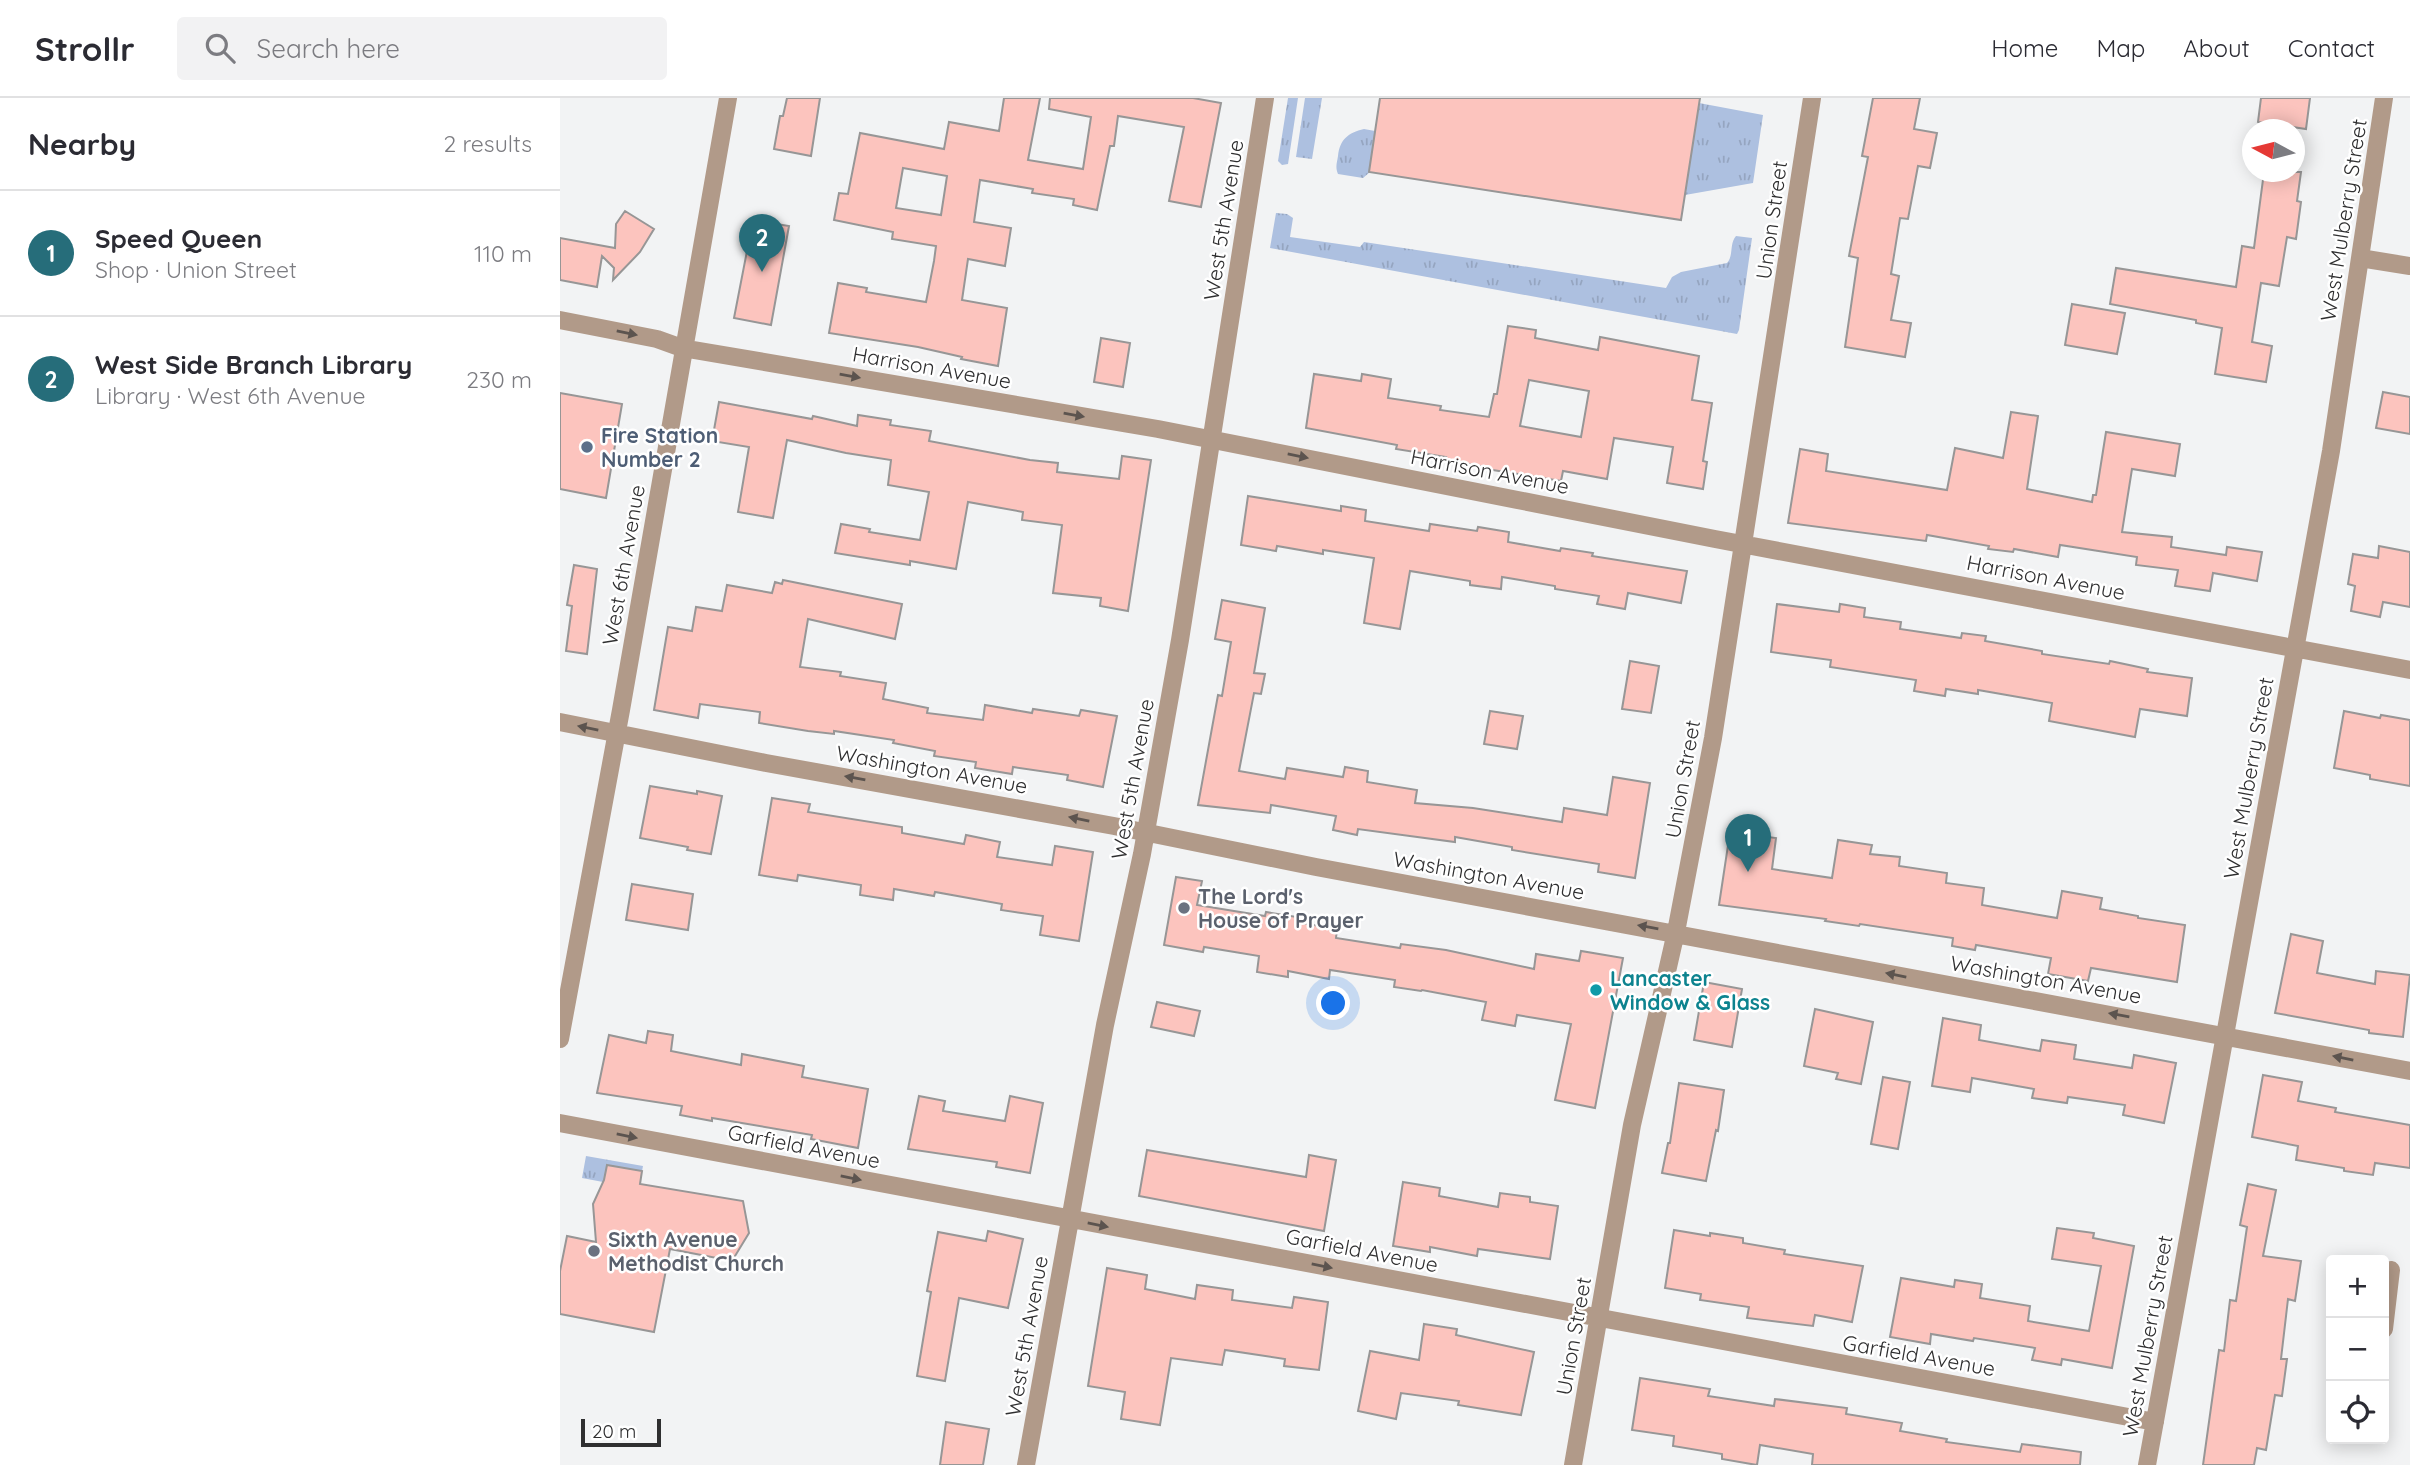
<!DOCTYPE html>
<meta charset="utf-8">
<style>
:root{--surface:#fff;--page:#f2f2f3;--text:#2b2b33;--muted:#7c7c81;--line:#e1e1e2;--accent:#266d7a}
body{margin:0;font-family:Quicksand,sans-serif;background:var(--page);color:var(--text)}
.controls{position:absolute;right:21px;bottom:21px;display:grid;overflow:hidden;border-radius:7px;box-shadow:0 4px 18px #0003}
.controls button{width:63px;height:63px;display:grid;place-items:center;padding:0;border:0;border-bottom:2px solid var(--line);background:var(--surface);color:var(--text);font:35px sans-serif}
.compass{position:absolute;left:1682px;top:21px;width:63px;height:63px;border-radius:50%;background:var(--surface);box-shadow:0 4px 18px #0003;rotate:277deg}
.scale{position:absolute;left:21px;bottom:18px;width:80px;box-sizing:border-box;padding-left:7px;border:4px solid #2f2f30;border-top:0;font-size:19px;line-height:24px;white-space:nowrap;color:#2f2f30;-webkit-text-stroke:5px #fff;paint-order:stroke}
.you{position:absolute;left:774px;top:906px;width:24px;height:24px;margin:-18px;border:5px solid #fff;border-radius:50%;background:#1a73e8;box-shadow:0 0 0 10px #1a73e833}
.badge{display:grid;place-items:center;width:46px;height:46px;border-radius:50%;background:var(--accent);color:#fff;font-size:23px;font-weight:700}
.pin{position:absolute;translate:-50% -58px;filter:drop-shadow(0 2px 4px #0008)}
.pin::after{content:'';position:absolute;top:37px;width:24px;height:21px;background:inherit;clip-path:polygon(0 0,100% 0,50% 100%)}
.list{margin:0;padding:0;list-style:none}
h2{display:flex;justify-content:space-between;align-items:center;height:91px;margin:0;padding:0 28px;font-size:30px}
h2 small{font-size:23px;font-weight:400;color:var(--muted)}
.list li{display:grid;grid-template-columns:46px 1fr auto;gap:21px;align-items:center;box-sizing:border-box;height:126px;padding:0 28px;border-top:2px solid var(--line)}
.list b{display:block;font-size:26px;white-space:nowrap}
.list p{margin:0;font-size:23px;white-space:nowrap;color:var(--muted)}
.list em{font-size:23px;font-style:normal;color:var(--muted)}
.icon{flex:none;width:38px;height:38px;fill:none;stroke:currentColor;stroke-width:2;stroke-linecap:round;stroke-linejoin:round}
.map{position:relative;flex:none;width:1850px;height:1367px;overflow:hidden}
header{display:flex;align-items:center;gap:42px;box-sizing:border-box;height:98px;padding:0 35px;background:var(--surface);border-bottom:2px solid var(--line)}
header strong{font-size:33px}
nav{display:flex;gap:38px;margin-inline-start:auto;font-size:24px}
.search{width:490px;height:63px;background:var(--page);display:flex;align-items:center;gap:18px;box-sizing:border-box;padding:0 24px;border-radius:7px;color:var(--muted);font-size:26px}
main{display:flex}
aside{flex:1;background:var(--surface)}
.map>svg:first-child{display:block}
.grass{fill:url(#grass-tufts)}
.building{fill:#fcc4be;stroke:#979696;stroke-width:2;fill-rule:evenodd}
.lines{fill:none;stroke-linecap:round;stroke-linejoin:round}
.minor{stroke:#b19a89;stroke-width:18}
.oneway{fill:#5c544f}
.service-dot{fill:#5c6f8a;stroke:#fff;stroke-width:2.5}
.worship-dot{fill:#6b7280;stroke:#fff;stroke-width:2.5}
.culture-dot{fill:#0f9aa8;stroke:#fff;stroke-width:2.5}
.labels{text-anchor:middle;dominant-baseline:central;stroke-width:5;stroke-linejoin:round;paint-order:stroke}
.street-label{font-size:21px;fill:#2f2f30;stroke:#fff}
.service-label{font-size:21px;font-weight:bold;fill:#4e5e75;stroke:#fff;text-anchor:start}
.worship-label{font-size:21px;font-weight:bold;fill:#5b616d;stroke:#fff;text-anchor:start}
.culture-label{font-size:21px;font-weight:bold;fill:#0d838f;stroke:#fff;text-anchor:start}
</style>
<header>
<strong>Strollr</strong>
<div class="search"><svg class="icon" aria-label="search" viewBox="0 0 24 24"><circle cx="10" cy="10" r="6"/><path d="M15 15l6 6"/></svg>Search here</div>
<nav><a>Home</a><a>Map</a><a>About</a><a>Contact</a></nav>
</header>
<main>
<aside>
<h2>Nearby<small>2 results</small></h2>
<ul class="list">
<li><span class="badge">1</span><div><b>Speed Queen</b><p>Shop · Union Street</p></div><em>110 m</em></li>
<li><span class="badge">2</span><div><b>West Side Branch Library</b><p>Library · West 6th Avenue</p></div><em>230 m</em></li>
</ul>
</aside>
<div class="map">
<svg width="1850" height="1367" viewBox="0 0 1850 1367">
<defs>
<pattern id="grass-tufts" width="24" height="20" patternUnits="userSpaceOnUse" patternTransform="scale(1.75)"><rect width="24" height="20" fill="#adc0e0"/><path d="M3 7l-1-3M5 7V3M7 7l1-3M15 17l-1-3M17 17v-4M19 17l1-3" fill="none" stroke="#95a5c0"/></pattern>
</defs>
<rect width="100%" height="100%" fill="#f2f3f4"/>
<path class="grass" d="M 728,0 L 738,0 L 728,66 L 722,67 L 718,63 Z
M 745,0 L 762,0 L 752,61 L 736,59 Z
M 1139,5 L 1203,17 L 1193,85 L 1125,97 Z
M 804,31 L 815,33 L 810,74 L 803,80 L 778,76 C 775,69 777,65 778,58 C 780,41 788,35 804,31 Z
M 716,115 L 727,116 L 733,120 L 730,139 L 800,149 L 804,144 L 1106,190 L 1112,179 L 1121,174 L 1167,165 C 1174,157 1169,146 1176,138 L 1192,140 L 1179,232 L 1177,236 L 710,150 Z
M 26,1058 L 83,1068 L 82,1073 L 44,1082 L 43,1084 L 22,1080 Z"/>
<path class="building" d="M 227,0 L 260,0 L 251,58 L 214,51 L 220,18 L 223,18 Z
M 444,0 L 480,0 L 468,62 L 523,71 L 531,19 L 489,11 L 490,0 L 633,0 L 661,5 L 641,109 L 609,103 L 624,29 L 558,18 L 554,48 L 550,48 L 537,112 L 513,107 L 514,101 L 472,95 L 473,91 L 420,82 L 414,124 L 451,130 L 445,168 L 408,161 L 402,202 L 447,210 L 438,268 L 401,261 L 402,259 L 358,249 L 269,235 L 278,185 L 307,190 L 306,194 L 366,204 L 374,163 L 376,148 L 332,141 L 333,134 L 274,122 L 279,95 L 288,96 L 300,35 L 384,51 L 389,24 L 439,33 ZM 343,70 L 387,78 L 381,117 L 336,110 Z
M 820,0 L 1140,0 L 1121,122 L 809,74 Z
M 1313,0 L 1360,0 L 1354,31 L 1377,35 L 1370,70 L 1358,68 L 1348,121 L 1340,120 L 1331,176 L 1339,178 L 1331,222 L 1351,225 L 1345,259 L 1285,249 L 1298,160 L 1289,158 L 1308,59 L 1302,58 Z
M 1701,0 L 1750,0 L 1746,31 L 1698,24 Z
M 1704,74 L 1741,74 L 1737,103 L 1741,104 L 1736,141 L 1727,139 L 1719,188 L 1701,185 L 1692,244 L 1712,248 L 1706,284 L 1655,276 L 1662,230 L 1636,225 L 1636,222 L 1550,206 L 1556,170 L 1676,189 L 1682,148 L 1694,150 Z
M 65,113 L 94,131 L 80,154 L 53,182 L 54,170 L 42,158 L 37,189 L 0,182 L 0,140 L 55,150 L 56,126 Z
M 193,122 L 229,128 L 211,227 L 174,220 Z
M 1512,206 L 1565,215 L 1557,256 L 1505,247 Z
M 948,228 L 976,232 L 975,240 L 1038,252 L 1040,239 L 1139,258 L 1132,302 L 1152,305 L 1143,363 L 1147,364 L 1143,391 L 1107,385 L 1113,349 L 1054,340 L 1047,381 L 1003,373 L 1001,383 L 920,370 L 920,368 L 885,362 L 886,359 L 836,351 L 837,347 L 746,330 L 754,276 L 801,283 L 802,276 L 831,281 L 828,300 L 881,308 L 880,312 L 929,319 L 934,296 L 937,296 ZM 969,282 L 1029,293 L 1021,339 L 960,328 Z
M 541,240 L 570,245 L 563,289 L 534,284 Z
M 1823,294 L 1850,299 L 1850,336 L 1816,330 Z
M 0,295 L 62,306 L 46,400 L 0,391 Z
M 159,304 L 252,321 L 253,318 L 297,328 L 298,317 L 331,322 L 330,327 L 371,333 L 369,343 L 470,362 L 498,365 L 497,374 L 559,381 L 562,358 L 591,362 L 568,513 L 540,508 L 541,500 L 493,495 L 502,427 L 462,422 L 463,414 L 408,404 L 396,471 L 350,463 L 350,467 L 275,455 L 281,426 L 310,431 L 309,434 L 360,442 L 369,394 L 328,387 L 331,362 L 286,355 L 227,342 L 213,420 L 178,414 L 189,349 L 152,343 Z
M 1451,314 L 1478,318 L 1467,391 L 1532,404 L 1533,397 L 1536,397 L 1546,334 L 1620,346 L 1615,378 L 1572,371 L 1562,434 L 1612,439 L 1611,449 L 1666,457 L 1667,449 L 1702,454 L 1697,483 L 1653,475 L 1650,493 L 1615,488 L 1618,472 L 1576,467 L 1577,459 L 1500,447 L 1498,459 L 1454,451 L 1453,454 L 1428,451 L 1429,448 L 1367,437 L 1366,443 L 1228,425 L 1240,351 L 1268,356 L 1266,373 L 1387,392 L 1395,350 L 1443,360 Z
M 688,398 L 781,413 L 781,408 L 806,412 L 805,423 L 869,433 L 870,426 L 917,433 L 918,429 L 949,434 L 948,444 L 1000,453 L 1001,450 L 1033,455 L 1032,458 L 1127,473 L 1121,505 L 1068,495 L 1065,511 L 1037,506 L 1039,498 L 995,491 L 995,488 L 942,479 L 941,491 L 910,487 L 910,483 L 850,473 L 840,531 L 804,525 L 814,460 L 763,452 L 763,456 L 717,448 L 716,453 L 681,447 Z
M 1819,448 L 1850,454 L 1850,509 L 1823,504 L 1820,519 L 1791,513 L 1795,488 L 1788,486 L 1793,456 L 1818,460 Z
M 14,467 L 37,471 L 27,556 L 6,553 L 12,508 L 7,507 Z
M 223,482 L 342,506 L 335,541 L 248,521 L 240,569 L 281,574 L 280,578 L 326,585 L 323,601 L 368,610 L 367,615 L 423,622 L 425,607 L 472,615 L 473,611 L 519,618 L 521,612 L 557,618 L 543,689 L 507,682 L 508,677 L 453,669 L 452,676 L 415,670 L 416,664 L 374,658 L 375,653 L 333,645 L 334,642 L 274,633 L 274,636 L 248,633 L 199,625 L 200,614 L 140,606 L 138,620 L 94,612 L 108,529 L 132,533 L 136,509 L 162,513 L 167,487 L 212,495 L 215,484 L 222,486 Z
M 662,502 L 705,510 L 694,575 L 705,576 L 701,596 L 694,595 L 679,673 L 725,681 L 727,670 L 783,679 L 785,669 L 808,673 L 807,684 L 857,692 L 855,705 L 913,710 L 1002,724 L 1004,710 L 1047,717 L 1053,679 L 1090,685 L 1075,780 L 1038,774 L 1039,766 L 952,752 L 952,749 L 895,739 L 895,744 L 798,731 L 797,737 L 773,732 L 776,718 L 711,707 L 710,715 L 638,707 L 658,597 L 662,598 L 671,544 L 655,541 Z
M 1217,506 L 1279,514 L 1280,506 L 1305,510 L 1304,519 L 1341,524 L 1340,531 L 1401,540 L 1402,535 L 1426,538 L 1425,543 L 1482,553 L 1482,556 L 1549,566 L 1550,563 L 1588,571 L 1587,574 L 1632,580 L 1627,618 L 1580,611 L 1575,639 L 1489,623 L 1492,605 L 1418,592 L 1418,596 L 1386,591 L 1385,598 L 1354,593 L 1356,582 L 1270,569 L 1271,562 L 1211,554 Z
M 1070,563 L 1099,568 L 1091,615 L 1062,611 Z
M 930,613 L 963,618 L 957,651 L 924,646 Z
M 1784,613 L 1820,620 L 1821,617 L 1850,622 L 1850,688 L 1810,681 L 1810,677 L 1774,670 Z
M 90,688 L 137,696 L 137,693 L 162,698 L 151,756 L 127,752 L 128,749 L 80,740 Z
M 212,700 L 250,706 L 248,714 L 342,729 L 342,735 L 404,746 L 406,737 L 440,744 L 437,759 L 492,767 L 495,748 L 533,754 L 519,843 L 480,837 L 483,818 L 441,812 L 442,806 L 375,794 L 374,798 L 334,791 L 333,802 L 300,797 L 301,787 L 238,777 L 237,783 L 199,777 Z
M 1170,734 L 1216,740 L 1212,771 L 1272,780 L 1278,742 L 1312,747 L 1310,756 L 1340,759 L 1339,768 L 1387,775 L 1386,785 L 1424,790 L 1422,807 L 1497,820 L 1502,793 L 1542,800 L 1540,811 L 1578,818 L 1578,820 L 1625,827 L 1617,884 L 1531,870 L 1528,883 L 1488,876 L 1491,860 L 1416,847 L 1415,852 L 1392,848 L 1393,840 L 1300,826 L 1299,828 L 1265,823 L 1266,821 L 1159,807 Z
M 616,779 L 642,783 L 637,807 L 705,818 L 706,814 L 737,819 L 736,824 L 777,831 L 776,840 L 840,850 L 841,846 L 886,852 L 974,871 L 976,856 L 1019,863 L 1021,853 L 1063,860 L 1035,1010 L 995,1002 L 1011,926 L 957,917 L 955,928 L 922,922 L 926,904 L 862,892 L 861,893 L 834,889 L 835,882 L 770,872 L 769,881 L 728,873 L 728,879 L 697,874 L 699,858 L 644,849 L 643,854 L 604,847 Z
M 72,786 L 133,796 L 128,832 L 66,822 Z
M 1731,836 L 1763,843 L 1757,875 L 1815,886 L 1816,873 L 1850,877 L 1843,939 L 1809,935 L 1809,932 L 1715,915 Z
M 1144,884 L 1182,891 L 1172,949 L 1134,942 Z
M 597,904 L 640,913 L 634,938 L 591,929 Z
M 1255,911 L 1313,924 L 1301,986 L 1276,981 L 1278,975 L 1244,968 Z
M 1383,920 L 1421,927 L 1419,942 L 1480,953 L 1482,942 L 1516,947 L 1514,961 L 1572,970 L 1574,957 L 1616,965 L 1604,1025 L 1563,1017 L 1565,1007 L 1508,999 L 1507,1005 L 1472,1000 L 1474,991 L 1412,980 L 1410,994 L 1372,988 Z
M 88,933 L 113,937 L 111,953 L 181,967 L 182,956 L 244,968 L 242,979 L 308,991 L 298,1050 L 251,1041 L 252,1037 L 152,1020 L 152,1023 L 120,1017 L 122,1008 L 37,995 L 49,937 L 86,945 Z
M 1703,977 L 1742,984 L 1738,1003 L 1776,1010 L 1775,1014 L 1850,1027 L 1850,1070 L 1815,1065 L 1813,1077 L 1784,1073 L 1784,1070 L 1736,1062 L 1738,1048 L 1692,1039 Z
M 1323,979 L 1350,984 L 1338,1051 L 1311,1046 Z
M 1119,985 L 1164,992 L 1158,1033 L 1156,1032 L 1146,1083 L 1102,1075 L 1108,1045 L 1110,1045 Z
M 359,998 L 385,1003 L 383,1013 L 445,1023 L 450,998 L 483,1005 L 470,1075 L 436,1069 L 437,1064 L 348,1051 Z
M 587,1052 L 746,1079 L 749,1057 L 776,1062 L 764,1133 L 579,1098 Z
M 47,1067 L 82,1073 L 80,1086 L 183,1103 L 189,1135 L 172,1163 L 110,1151 L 94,1234 L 0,1216 L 0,1173 L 7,1138 L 36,1144 L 33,1106 L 44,1082 Z
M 843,1084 L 880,1090 L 879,1098 L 938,1109 L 940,1095 L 970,1099 L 970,1104 L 998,1108 L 990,1161 L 918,1151 L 917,1158 L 870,1149 L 870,1154 L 833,1148 Z
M 1688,1086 L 1716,1092 L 1703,1158 L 1741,1163 L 1735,1203 L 1728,1201 L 1721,1261 L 1727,1261 L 1722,1298 L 1715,1297 L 1706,1352 L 1697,1350 L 1694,1367 L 1643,1367 L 1659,1252 L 1664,1253 L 1670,1202 L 1676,1203 L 1687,1129 L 1680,1127 Z
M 1497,1130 L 1534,1135 L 1533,1140 L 1574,1148 L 1552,1270 L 1502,1261 L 1501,1267 L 1472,1262 L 1475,1250 L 1414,1240 L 1413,1243 L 1371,1236 L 1370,1246 L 1330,1239 L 1341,1180 L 1394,1189 L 1395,1182 L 1422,1186 L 1420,1200 L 1470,1208 L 1468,1223 L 1529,1233 L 1541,1168 L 1492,1161 Z
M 1114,1132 L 1150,1138 L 1150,1135 L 1183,1140 L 1183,1145 L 1225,1152 L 1224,1156 L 1303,1168 L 1292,1224 L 1255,1217 L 1253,1228 L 1187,1220 L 1189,1209 L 1140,1202 L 1141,1196 L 1105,1190 Z
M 428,1133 L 463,1141 L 448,1210 L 399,1200 L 385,1283 L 357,1278 L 371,1194 L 367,1193 L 378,1134 L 426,1143 Z
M 547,1170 L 587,1177 L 585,1191 L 635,1201 L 637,1187 L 673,1192 L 672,1202 L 732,1210 L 734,1199 L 768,1204 L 759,1272 L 724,1268 L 725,1261 L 665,1252 L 662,1267 L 611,1260 L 600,1327 L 561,1321 L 565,1294 L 528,1288 Z
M 864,1226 L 897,1231 L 896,1237 L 974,1254 L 961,1317 L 898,1307 L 899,1303 L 841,1295 L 836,1321 L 798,1313 L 810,1253 L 859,1262 Z
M 1080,1280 L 1150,1291 L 1148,1298 L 1214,1308 L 1215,1301 L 1287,1310 L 1286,1316 L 1342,1325 L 1340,1333 L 1387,1341 L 1386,1344 L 1460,1354 L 1462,1346 L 1521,1354 L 1520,1367 L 1252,1367 L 1253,1356 L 1200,1347 L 1197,1367 L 1162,1361 L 1162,1356 L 1113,1348 L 1114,1338 L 1072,1332 Z
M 386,1324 L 429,1331 L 423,1367 L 380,1367 Z"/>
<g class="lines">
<path class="minor" d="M 1800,160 L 1850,168
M 0,222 L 97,241 L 122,250 L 598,331 L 1155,441 L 1850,572
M 0,624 L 206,665 L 554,728 L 756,769 L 1850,973
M 0,941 L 61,612 L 168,0
M 0,1025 L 1595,1324
M 1824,1231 L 1831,1172
M 466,1367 L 545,927 L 582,756 L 620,542 L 705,0
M 1013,1367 L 1072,1027 L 1116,834 L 1153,640 L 1252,0
M 1587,1367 L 1771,353 L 1824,0"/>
</g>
<defs><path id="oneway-solid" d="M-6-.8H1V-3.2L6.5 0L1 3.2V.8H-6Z" transform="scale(1.75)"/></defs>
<g class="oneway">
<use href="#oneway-solid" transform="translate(67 235) rotate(12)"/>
<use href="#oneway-solid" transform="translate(290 278) rotate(10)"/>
<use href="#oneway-solid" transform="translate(514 317) rotate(10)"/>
<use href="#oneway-solid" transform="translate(738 358) rotate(11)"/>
<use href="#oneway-solid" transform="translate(28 630) rotate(-169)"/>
<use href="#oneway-solid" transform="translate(295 680) rotate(-170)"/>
<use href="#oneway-solid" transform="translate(519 721) rotate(-169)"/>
<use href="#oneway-solid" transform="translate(1088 829) rotate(-170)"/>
<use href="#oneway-solid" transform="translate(1336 877) rotate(-169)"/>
<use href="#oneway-solid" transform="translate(1559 917) rotate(-170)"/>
<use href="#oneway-solid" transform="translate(1783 960) rotate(-169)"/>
<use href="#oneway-solid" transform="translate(67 1038) rotate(11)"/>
<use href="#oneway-solid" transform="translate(291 1080) rotate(11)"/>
<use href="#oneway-solid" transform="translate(538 1127) rotate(11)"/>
<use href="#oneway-solid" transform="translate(762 1168) rotate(11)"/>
</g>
<circle class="service-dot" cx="27" cy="349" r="7"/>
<g class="worship-dot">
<circle cx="624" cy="810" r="7"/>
<circle cx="34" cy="1153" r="7"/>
</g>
<circle class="culture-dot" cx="1036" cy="892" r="7"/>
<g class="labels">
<g class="street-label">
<text transform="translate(663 122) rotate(-81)">West 5th Avenue</text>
<text transform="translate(1211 122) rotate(-82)">Union Street</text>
<text transform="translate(1783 122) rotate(-81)">West Mulberry Street</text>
<text transform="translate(372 269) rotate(10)">Harrison Avenue</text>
<text transform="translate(930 373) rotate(11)">Harrison Avenue</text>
<text transform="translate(63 467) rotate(-80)">West 6th Avenue</text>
<text transform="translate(1486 479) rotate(11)">Harrison Avenue</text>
<text transform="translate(372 671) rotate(10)">Washington Avenue</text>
<text transform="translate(1688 680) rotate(-80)">West Mulberry Street</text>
<text transform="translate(572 681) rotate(-80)">West 5th Avenue</text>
<text transform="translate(1122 681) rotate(-80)">Union Street</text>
<text transform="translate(929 777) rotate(10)">Washington Avenue</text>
<text transform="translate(1486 881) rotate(10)">Washington Avenue</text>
<text transform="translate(244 1048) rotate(11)">Garfield Avenue</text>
<text transform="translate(802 1152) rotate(11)">Garfield Avenue</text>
<text transform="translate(466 1238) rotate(-80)">West 5th Avenue</text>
<text transform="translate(1013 1238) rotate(-80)">Union Street</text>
<text transform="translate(1587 1238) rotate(-80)">West Mulberry Street</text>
<text transform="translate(1359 1257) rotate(10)">Garfield Avenue</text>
</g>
<g class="service-label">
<text x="41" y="337">Fire Station<tspan x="41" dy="24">Number 2</tspan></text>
</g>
<g class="worship-label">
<text x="638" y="798">The Lord's<tspan x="638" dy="24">House of Prayer</tspan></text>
<text x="48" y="1141">Sixth Avenue<tspan x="48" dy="24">Methodist Church</tspan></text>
</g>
<g class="culture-label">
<text x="1050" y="880">Lancaster<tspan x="1050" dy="24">Window &amp; Glass</tspan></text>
</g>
</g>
</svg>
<div class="controls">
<button>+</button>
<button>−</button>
<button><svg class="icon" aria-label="locate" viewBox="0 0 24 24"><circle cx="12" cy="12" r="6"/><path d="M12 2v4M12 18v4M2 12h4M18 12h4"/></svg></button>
</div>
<svg class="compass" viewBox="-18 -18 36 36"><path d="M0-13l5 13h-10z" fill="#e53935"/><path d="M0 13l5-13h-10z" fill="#7c7c81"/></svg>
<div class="scale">20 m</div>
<div class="you"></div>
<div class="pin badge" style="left:1188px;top:774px">1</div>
<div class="pin badge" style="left:202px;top:174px">2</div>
</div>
</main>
